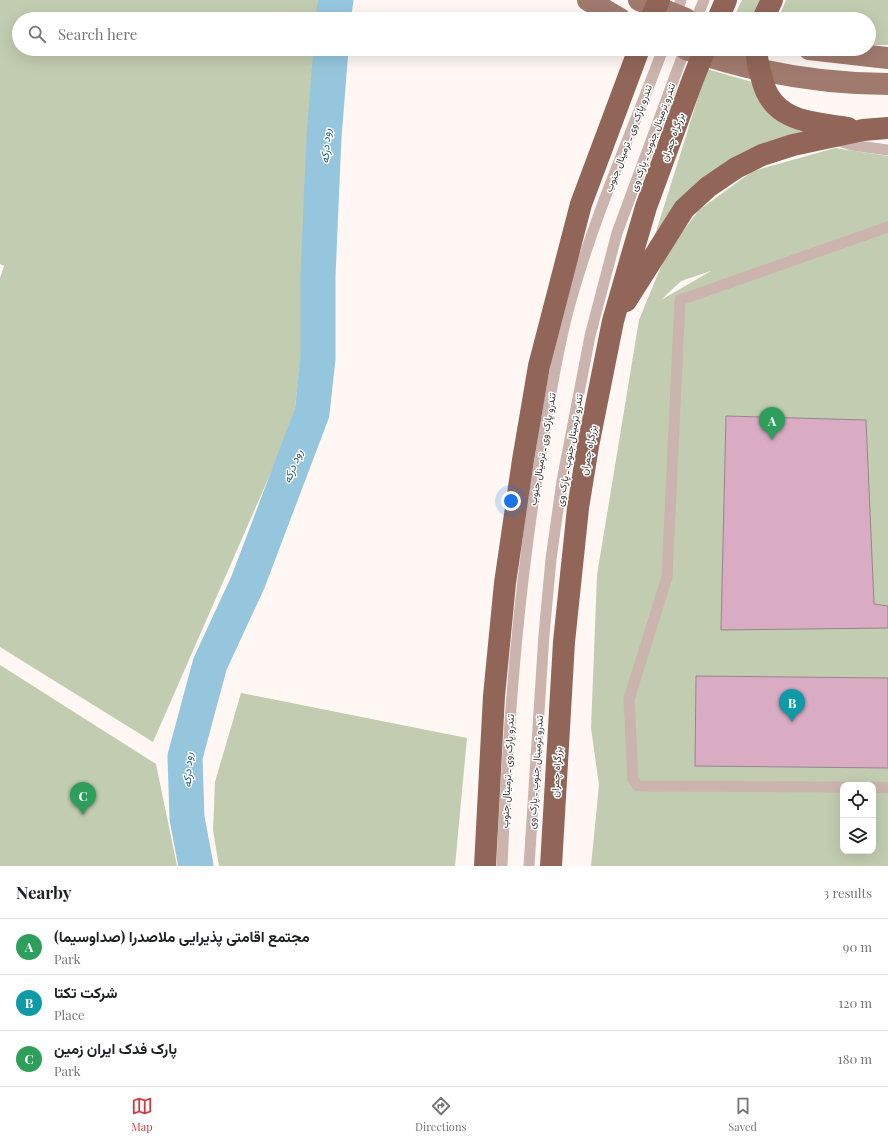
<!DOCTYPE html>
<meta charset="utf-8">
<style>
:root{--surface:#fff;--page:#f6f6f6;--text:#202124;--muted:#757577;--line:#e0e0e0;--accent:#cb3c44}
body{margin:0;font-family:"Playfair Display",Vazirmatn,serif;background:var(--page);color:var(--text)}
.controls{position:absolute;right:12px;bottom:12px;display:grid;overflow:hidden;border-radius:8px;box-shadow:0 4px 16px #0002}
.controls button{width:36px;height:36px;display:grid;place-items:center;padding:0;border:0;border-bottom:1px solid var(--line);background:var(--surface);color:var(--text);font:20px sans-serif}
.you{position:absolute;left:511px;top:501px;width:14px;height:14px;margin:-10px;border:3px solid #fff;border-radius:50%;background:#1a73e8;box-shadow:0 0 0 6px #1a73e833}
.badge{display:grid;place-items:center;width:26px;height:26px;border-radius:50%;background:var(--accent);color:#fff;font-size:13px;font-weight:700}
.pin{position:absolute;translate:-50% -33px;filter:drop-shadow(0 1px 2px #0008)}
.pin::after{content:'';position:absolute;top:21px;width:14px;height:12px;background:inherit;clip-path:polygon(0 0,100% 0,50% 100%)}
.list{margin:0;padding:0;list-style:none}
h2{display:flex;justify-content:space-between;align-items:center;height:52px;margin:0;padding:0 16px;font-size:17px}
h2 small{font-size:13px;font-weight:400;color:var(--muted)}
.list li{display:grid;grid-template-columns:26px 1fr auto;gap:12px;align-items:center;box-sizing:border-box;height:56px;padding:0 16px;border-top:1px solid var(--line)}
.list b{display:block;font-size:15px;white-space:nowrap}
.list p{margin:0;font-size:13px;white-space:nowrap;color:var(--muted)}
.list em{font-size:13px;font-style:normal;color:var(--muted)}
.icon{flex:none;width:22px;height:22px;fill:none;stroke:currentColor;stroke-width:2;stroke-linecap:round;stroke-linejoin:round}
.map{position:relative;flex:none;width:888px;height:866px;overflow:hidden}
.search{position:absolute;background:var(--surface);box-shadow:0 4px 16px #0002;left:12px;right:12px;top:12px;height:44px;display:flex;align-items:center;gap:10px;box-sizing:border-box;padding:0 14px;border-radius:22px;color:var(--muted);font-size:15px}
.sheet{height:220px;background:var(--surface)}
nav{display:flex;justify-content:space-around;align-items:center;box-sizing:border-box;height:56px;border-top:1px solid var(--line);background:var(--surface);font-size:11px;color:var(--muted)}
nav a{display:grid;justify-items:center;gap:2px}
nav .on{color:var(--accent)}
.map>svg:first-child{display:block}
.green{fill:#c2ccb0;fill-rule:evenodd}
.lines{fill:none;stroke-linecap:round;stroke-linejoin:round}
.river{stroke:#96c6de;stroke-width:35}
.building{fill:#daacc3;stroke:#95858d}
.lane{stroke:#cab4ad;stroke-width:11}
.primary{stroke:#a17a6e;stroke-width:22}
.highway{stroke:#916658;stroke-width:22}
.labels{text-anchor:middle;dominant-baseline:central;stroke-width:3;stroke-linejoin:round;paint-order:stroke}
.street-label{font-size:10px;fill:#3a3330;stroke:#fff}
.water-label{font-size:11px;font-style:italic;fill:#215d76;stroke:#fff}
</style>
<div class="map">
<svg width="888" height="866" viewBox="0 0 888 866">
<rect width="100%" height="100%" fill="#fef7f4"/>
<path class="green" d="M 0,0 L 347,0 L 344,19 L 19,19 L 19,49 L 340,49 L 293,422 L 153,742 L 0,647 L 0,278 L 4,266 L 0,264 Z
M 742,0 L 763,0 L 754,19 L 733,19 Z
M 786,0 L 888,0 L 888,45 L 869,45 L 869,19 L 778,19 Z
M 707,69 L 752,82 L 815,131 L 775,141 L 650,251 Z
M 835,148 L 888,156 L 888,866 L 591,866 L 599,785 L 591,728 L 597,575 L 639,320 L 667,252 L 699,210 L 753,171 ZM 711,271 L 661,300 L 681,281 ZM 843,785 L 873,785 L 873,851 L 843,851 Z
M 0,665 L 156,764 L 177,866 L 0,866 Z
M 241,693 L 467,738 L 455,866 L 219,866 L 213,830 L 215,782 Z"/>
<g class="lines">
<path class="river" d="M 333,19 L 336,0
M 196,866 L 187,818 L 185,757 L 210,664 L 248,582 L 312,413 L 318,358 L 318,276 L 324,137 L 331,49"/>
</g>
<path class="building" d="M 726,416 L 866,420 L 874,604 L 888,606 L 888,628 L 721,630 Z
M 696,676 L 888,678 L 888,768 L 695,766 Z"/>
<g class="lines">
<path class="lane" d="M 674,18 L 681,0
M 696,19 L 704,0
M 835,140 L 852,145 L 888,150
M 843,787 L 638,786 L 633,780 L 629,699 L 667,577 L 680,300 L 888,227
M 873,787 L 888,788
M 502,866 C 508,725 518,586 542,447 C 549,403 556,358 567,315 C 591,223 630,137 663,49
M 529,866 L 544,635 L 551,559 L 562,481 L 590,336 L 617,233 L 685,49"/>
<path class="primary" d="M 588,0 L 620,19
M 639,0 L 686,19
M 686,49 C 750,71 820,84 888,84
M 809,49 L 888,58"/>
<path class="highway" d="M 651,19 L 659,0
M 718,19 L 726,0
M 763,19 L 772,0
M 757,49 C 756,60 759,69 762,79 C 772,122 811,122 848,128
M 626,301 L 684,209 L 708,187 L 736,168 L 762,155 L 793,145 L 863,130 L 888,128
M 485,866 L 494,696 L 505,583 L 523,460 L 539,366 L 581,204 L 639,49
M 551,866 L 564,642 L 578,508 L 588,446 L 613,321 L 634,248 L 646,207 L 693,79 L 705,49"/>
</g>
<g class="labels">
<g class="street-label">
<text transform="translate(652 137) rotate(-70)">تندرو ترمینال جنوب ـ پارک وی</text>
<text transform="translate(672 137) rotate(-70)">بزرگراه چمران</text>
<text transform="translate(628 138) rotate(-69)">تندرو پارک وی ـ ترمینال جنوب</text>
<text transform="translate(542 449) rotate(-80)">تندرو پارک وی ـ ترمینال جنوب</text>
<text transform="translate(569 450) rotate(-80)">تندرو ترمینال جنوب ـ پارک وی</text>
<text transform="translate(588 450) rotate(-79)">بزرگراه چمران</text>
<text transform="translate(507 771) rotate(-87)">تندرو پارک وی ـ ترمینال جنوب</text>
<text transform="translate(535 772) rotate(-86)">تندرو ترمینال جنوب ـ پارک وی</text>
<text transform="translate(556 772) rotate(-86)">بزرگراه چمران</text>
</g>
<g class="water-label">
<text transform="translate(325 146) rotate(-87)">رود درکه</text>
<text transform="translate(292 466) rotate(-69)">رود درکه</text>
<text transform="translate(187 770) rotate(-88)">رود درکه</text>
</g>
</g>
</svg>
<div class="controls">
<button><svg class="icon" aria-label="locate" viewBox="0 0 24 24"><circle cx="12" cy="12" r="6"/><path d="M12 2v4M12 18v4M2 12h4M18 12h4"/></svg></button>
<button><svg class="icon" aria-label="layers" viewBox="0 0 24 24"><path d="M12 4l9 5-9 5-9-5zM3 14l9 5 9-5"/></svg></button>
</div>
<div class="you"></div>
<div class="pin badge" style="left:772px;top:440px;background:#2e9e5b">A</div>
<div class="pin badge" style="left:792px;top:722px;background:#0f9aa8">B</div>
<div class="pin badge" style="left:83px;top:815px;background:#2e9e5b">C</div>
<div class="search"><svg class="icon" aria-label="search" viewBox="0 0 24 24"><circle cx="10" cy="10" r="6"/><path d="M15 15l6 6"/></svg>Search here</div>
</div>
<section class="sheet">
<h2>Nearby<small>3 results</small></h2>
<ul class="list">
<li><span class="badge" style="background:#2e9e5b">A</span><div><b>مجتمع اقامتی پذیرایی ملاصدرا (صداوسیما)</b><p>Park</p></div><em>90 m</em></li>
<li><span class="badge" style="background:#0f9aa8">B</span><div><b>شرکت تکتا</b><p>Place</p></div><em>120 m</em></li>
<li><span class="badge" style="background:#2e9e5b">C</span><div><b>پارک فدک ایران زمین</b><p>Park</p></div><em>180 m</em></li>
</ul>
</section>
<nav>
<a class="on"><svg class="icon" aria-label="map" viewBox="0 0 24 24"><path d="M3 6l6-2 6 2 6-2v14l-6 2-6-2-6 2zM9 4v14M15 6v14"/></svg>Map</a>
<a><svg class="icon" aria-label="directions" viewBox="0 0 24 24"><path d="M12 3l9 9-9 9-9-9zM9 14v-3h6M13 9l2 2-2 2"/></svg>Directions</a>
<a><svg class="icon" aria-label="saved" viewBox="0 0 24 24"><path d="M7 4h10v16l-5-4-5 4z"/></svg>Saved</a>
</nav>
